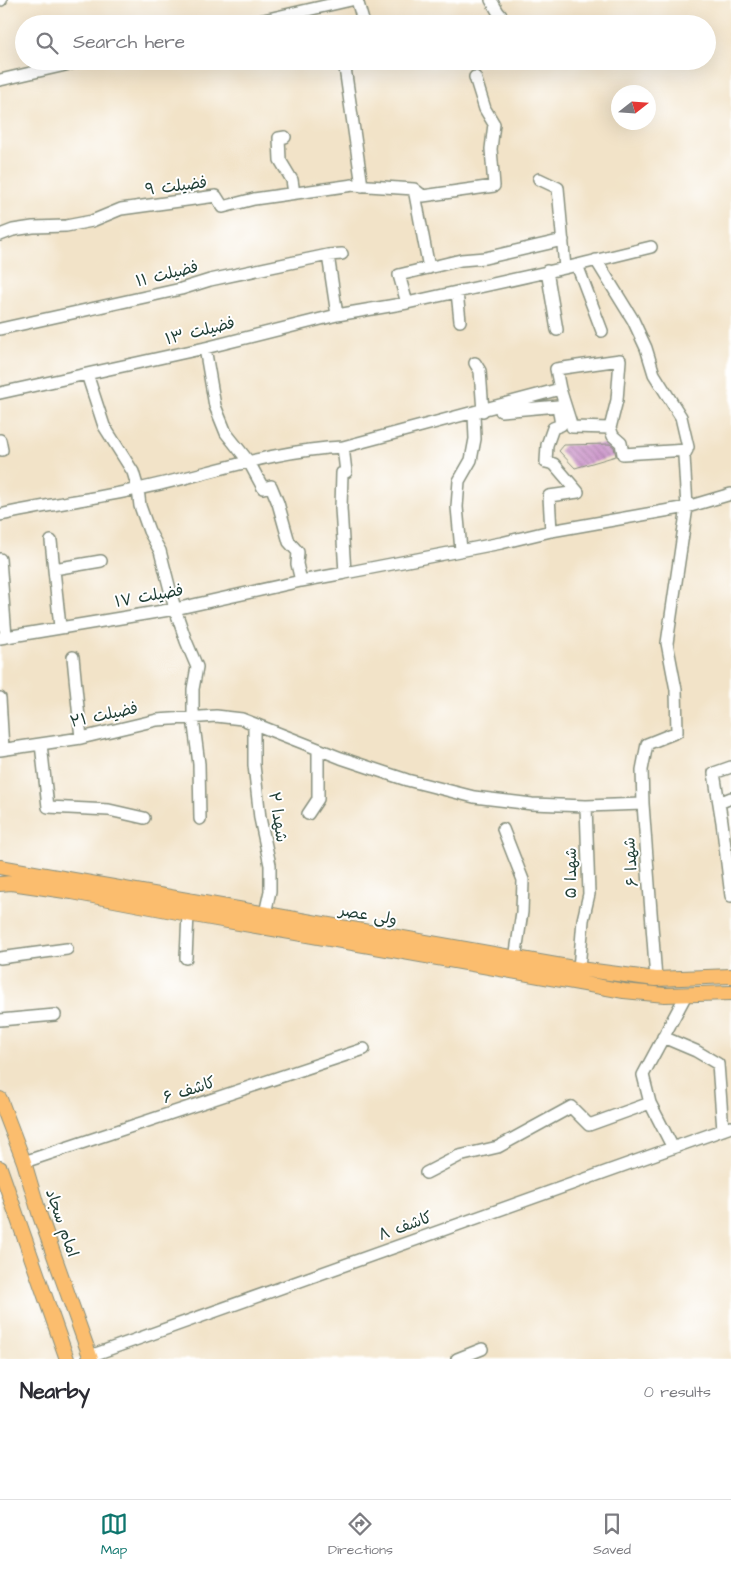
<!DOCTYPE html>
<meta charset="utf-8">
<style>
:root{--surface:#fff;--page:#f2f2f3;--text:#2b2b33;--muted:#7c7c81;--line:#e1e1e2;--accent:#0f766e}
body{margin:0;font-family:"Architects Daughter","Playpen Sans Arabic",sans-serif;background:var(--page);color:var(--text)}
.compass{position:absolute;left:611px;top:85px;width:45px;height:45px;border-radius:50%;background:var(--surface);box-shadow:0 5px 20px #0002;rotate:73deg}
.list{margin:0;padding:0;list-style:none}
h2{display:flex;justify-content:space-between;align-items:center;height:65px;margin:0;padding:0 20px;font-size:21px}
h2 small{font-size:16px;font-weight:400;color:var(--muted)}
.icon{flex:none;width:28px;height:28px;fill:none;stroke:currentColor;stroke-width:2;stroke-linecap:round;stroke-linejoin:round}
.map{position:relative;flex:none;width:731px;height:1359px;overflow:hidden}
.search{position:absolute;background:var(--surface);box-shadow:0 5px 20px #0002;left:15px;right:15px;top:15px;height:55px;display:flex;align-items:center;gap:12px;box-sizing:border-box;padding:0 18px;border-radius:28px;color:var(--muted);font-size:19px}
.sheet{height:140px;background:var(--surface)}
nav{display:flex;justify-content:space-around;align-items:center;box-sizing:border-box;height:70px;border-top:1px solid var(--line);background:var(--surface);font-size:14px;color:var(--muted)}
nav a{display:grid;justify-items:center;gap:2px}
nav .on{color:var(--accent)}
.map>svg:first-child{display:block}
.building{fill:url(#building-back-hatch)}
.lines{fill:none;stroke-linecap:round;stroke-linejoin:round}
.minor-casing{stroke:#88907e;stroke-width:14}
.major-casing{stroke:#88907e;stroke-width:16}
.minor{stroke:#fff;stroke-width:11}
.major{stroke:#fbbd6e;stroke-width:14}
.labels{text-anchor:middle;dominant-baseline:central;stroke-width:4;stroke-linejoin:round;paint-order:stroke}
.street-label{font-size:16px;fill:#1f3d34;stroke:#fff}
</style>
<div class="map">
<svg width="731" height="1359" viewBox="0 0 731 1359">
<defs>
<pattern id="building-back-hatch" width="6" height="6" patternUnits="userSpaceOnUse" patternTransform="scale(1.25)"><rect width="6" height="6" fill="#c990c7"/><path d="M-1 5l2 2M0 0l6 6M5-1l2 2" fill="none" stroke="#a377a2"/></pattern>
</defs>
<rect width="100%" height="100%" fill="#fff"/>
<filter id="ink" filterUnits="userSpaceOnUse"><feTurbulence type="fractalNoise" baseFrequency=".02" numOctaves="2"/><feDisplacementMap in="SourceGraphic" scale="10" xChannelSelector="R" yChannelSelector="G"/><feConvolveMatrix kernelMatrix="1 2 1 2 8 2 1 2 1" color-interpolation-filters="sRGB"/></filter>
<filter id="wash" filterUnits="userSpaceOnUse"><feTurbulence type="fractalNoise" baseFrequency=".0096" numOctaves="4" result="noise"/><feDisplacementMap in="SourceGraphic" scale="20" xChannelSelector="R" yChannelSelector="G"/><feGaussianBlur stdDeviation="1.12" result="paint"/><feColorMatrix in="noise" values="0 0 0 0 0 0 0 0 0 0 0 0 0 0 0 0 0 1.4 0 .05"/><feComposite in="paint" operator="in"/></filter>
<g filter="url(#wash)">
<rect width="100%" height="100%" fill="#f2e3c8"/>
<g id="blocks">
<path class="building" d="M 610,444 L 614,447 L 616,456 L 575,468 L 559,451 L 564,445 Z"/>
</g>
</g>
<g filter="url(#ink)">
<use href="#blocks" fill-opacity="0" stroke="#88907e" stroke-width="1"/>
<g class="lines">
<g class="minor-casing">
<path id="minor" d="M 0,0 L 1,0
M 357,0 L 364,24
M 491,0 L 498,12 L 508,24
M 247,24 L 351,0
M 344,61 L 362,186
M 0,80 L 83,61
M 285,137 L 279,138 L 280,160 L 292,180 L 294,193
M 539,179 L 558,188 L 565,268
M 414,189 L 423,196 L 494,186 L 491,149 L 494,124 L 485,109 L 475,77
M 414,189 L 429,268
M 0,235 L 13,230 L 33,227 L 66,226 L 92,221 L 121,209 L 216,196 L 223,207 L 254,199 L 353,185 L 414,189
M 328,255 L 337,315
M 596,260 L 633,320 L 646,348 L 654,374 L 681,417 L 688,447 L 684,456 L 687,507 L 667,643 L 676,690 L 677,732 L 647,744 L 642,770 L 643,804 L 656,979
M 577,265 L 602,331
M 547,271 L 557,330
M 457,292 L 460,321
M 407,303 L 399,275 L 461,260 L 485,258 L 563,240
M 0,329 L 181,289 L 210,280 L 328,255 L 342,254
M 205,348 L 215,406 L 226,433 L 249,462 L 263,488 L 271,486 L 278,503 L 289,542 L 298,552 L 297,564 L 301,581 L 345,573
M 475,363 L 480,371 L 483,411
M 87,374 L 104,426 L 133,472 L 138,489 L 140,506 L 149,531 L 160,551 L 175,609 L 186,641 L 197,667 L 193,689 L 193,718 L 199,764 L 200,819
M 0,393 L 205,348 L 337,315 L 407,303 L 565,268 L 651,247
M 501,411 L 558,406 L 561,425 L 553,428 L 547,445 L 546,462 L 554,464 L 578,492 L 549,496 L 551,531 L 687,507 L 731,494
M 610,428 L 572,427 L 560,389 L 556,369 L 620,360 L 617,400 L 610,428 L 613,436 L 621,443 L 623,454 L 687,450
M 0,440 L 2,450
M 343,447 L 346,472 L 342,473 L 341,508 L 345,573 L 501,543 L 551,531
M 0,515 C 46,505 92,499 138,489 C 206,475 273,450 343,447 L 560,389
M 51,541 L 60,627
M 461,550 L 457,507 L 459,481 L 471,460 L 475,439 L 474,414
M 0,559 L 6,637
M 54,569 L 101,561
M 0,638 L 175,609 L 301,581
M 73,657 L 81,738
M 0,698 L 3,749
M 254,724 L 254,765 L 260,818 L 270,865 L 270,891 L 265,914
M 41,744 L 48,807 L 109,810 L 144,818
M 0,750 L 81,738 L 157,720 L 216,716 L 242,719 L 341,758 L 407,780 L 474,797 L 532,804 L 586,806 L 643,804
M 731,767 L 714,773 L 722,822 L 731,896
M 719,803 L 731,798
M 308,814 L 318,799 L 318,749
M 503,829 L 523,880 L 522,912 L 515,959
M 0,958 L 67,949
M 186,958 L 188,914
M 579,969 L 583,920 L 589,894 L 586,806
M 0,1020 L 55,1015
M 663,1037 L 696,1051 L 718,1064 L 723,1130
M 673,1148 L 650,1103 L 643,1075 L 686,995
M 24,1162 L 364,1049
M 426,1173 L 459,1156 L 498,1147 L 571,1107 L 589,1125 L 650,1103
M 90,1356 L 731,1127
M 457,1359 L 482,1349"/>
</g>
<g class="major-casing">
<path id="major" d="M 0,867 L 579,969 L 656,979 L 731,976
M 0,884 L 11,883 L 72,892 L 188,914 L 624,991 L 665,995 L 731,993
M 0,1099 L 24,1162 L 40,1216 L 91,1359
M 0,1168 L 67,1359"/>
</g>
<use href="#minor" class="minor"/>
<use href="#major" class="major"/>
</g>
</g>
<g class="labels">
<g class="street-label">
<text transform="translate(176 186) rotate(-7)">فضیلت ۹</text>
<text transform="translate(167 274) rotate(-14)">فضیلت ۱۱</text>
<text transform="translate(200 331) rotate(-14)">فضیلت ۱۳</text>
<text transform="translate(149 596) rotate(-10)">فضیلت ۱۷</text>
<text transform="translate(104 715) rotate(-12)">فضیلت ۲۱</text>
<text transform="translate(278 817) rotate(81)">شهدا ۲</text>
<text transform="translate(631 862) rotate(-94)">شهدا ۶</text>
<text transform="translate(571 873) rotate(-90)">شهدا ۵</text>
<text transform="translate(368 915) rotate(10)">ولی عصر</text>
<text transform="translate(189 1090) rotate(-18)">کاشف ۶</text>
<text transform="translate(62 1223) rotate(71)">امام سجاد</text>
<text transform="translate(405 1226) rotate(-20)">کاشف ۸</text>
</g>
</g>
</svg>
<svg class="compass" viewBox="-18 -18 36 36"><path d="M0-13l5 13h-10z" fill="#e53935"/><path d="M0 13l5-13h-10z" fill="#7c7c81"/></svg>
<div class="search"><svg class="icon" aria-label="search" viewBox="0 0 24 24"><circle cx="10" cy="10" r="6"/><path d="M15 15l6 6"/></svg>Search here</div>
</div>
<section class="sheet">
<h2>Nearby<small>0 results</small></h2>
<ul class="list">
</ul>
</section>
<nav>
<a class="on"><svg class="icon" aria-label="map" viewBox="0 0 24 24"><path d="M3 6l6-2 6 2 6-2v14l-6 2-6-2-6 2zM9 4v14M15 6v14"/></svg>Map</a>
<a><svg class="icon" aria-label="directions" viewBox="0 0 24 24"><path d="M12 3l9 9-9 9-9-9zM9 14v-3h6M13 9l2 2-2 2"/></svg>Directions</a>
<a><svg class="icon" aria-label="saved" viewBox="0 0 24 24"><path d="M7 4h10v16l-5-4-5 4z"/></svg>Saved</a>
</nav>
